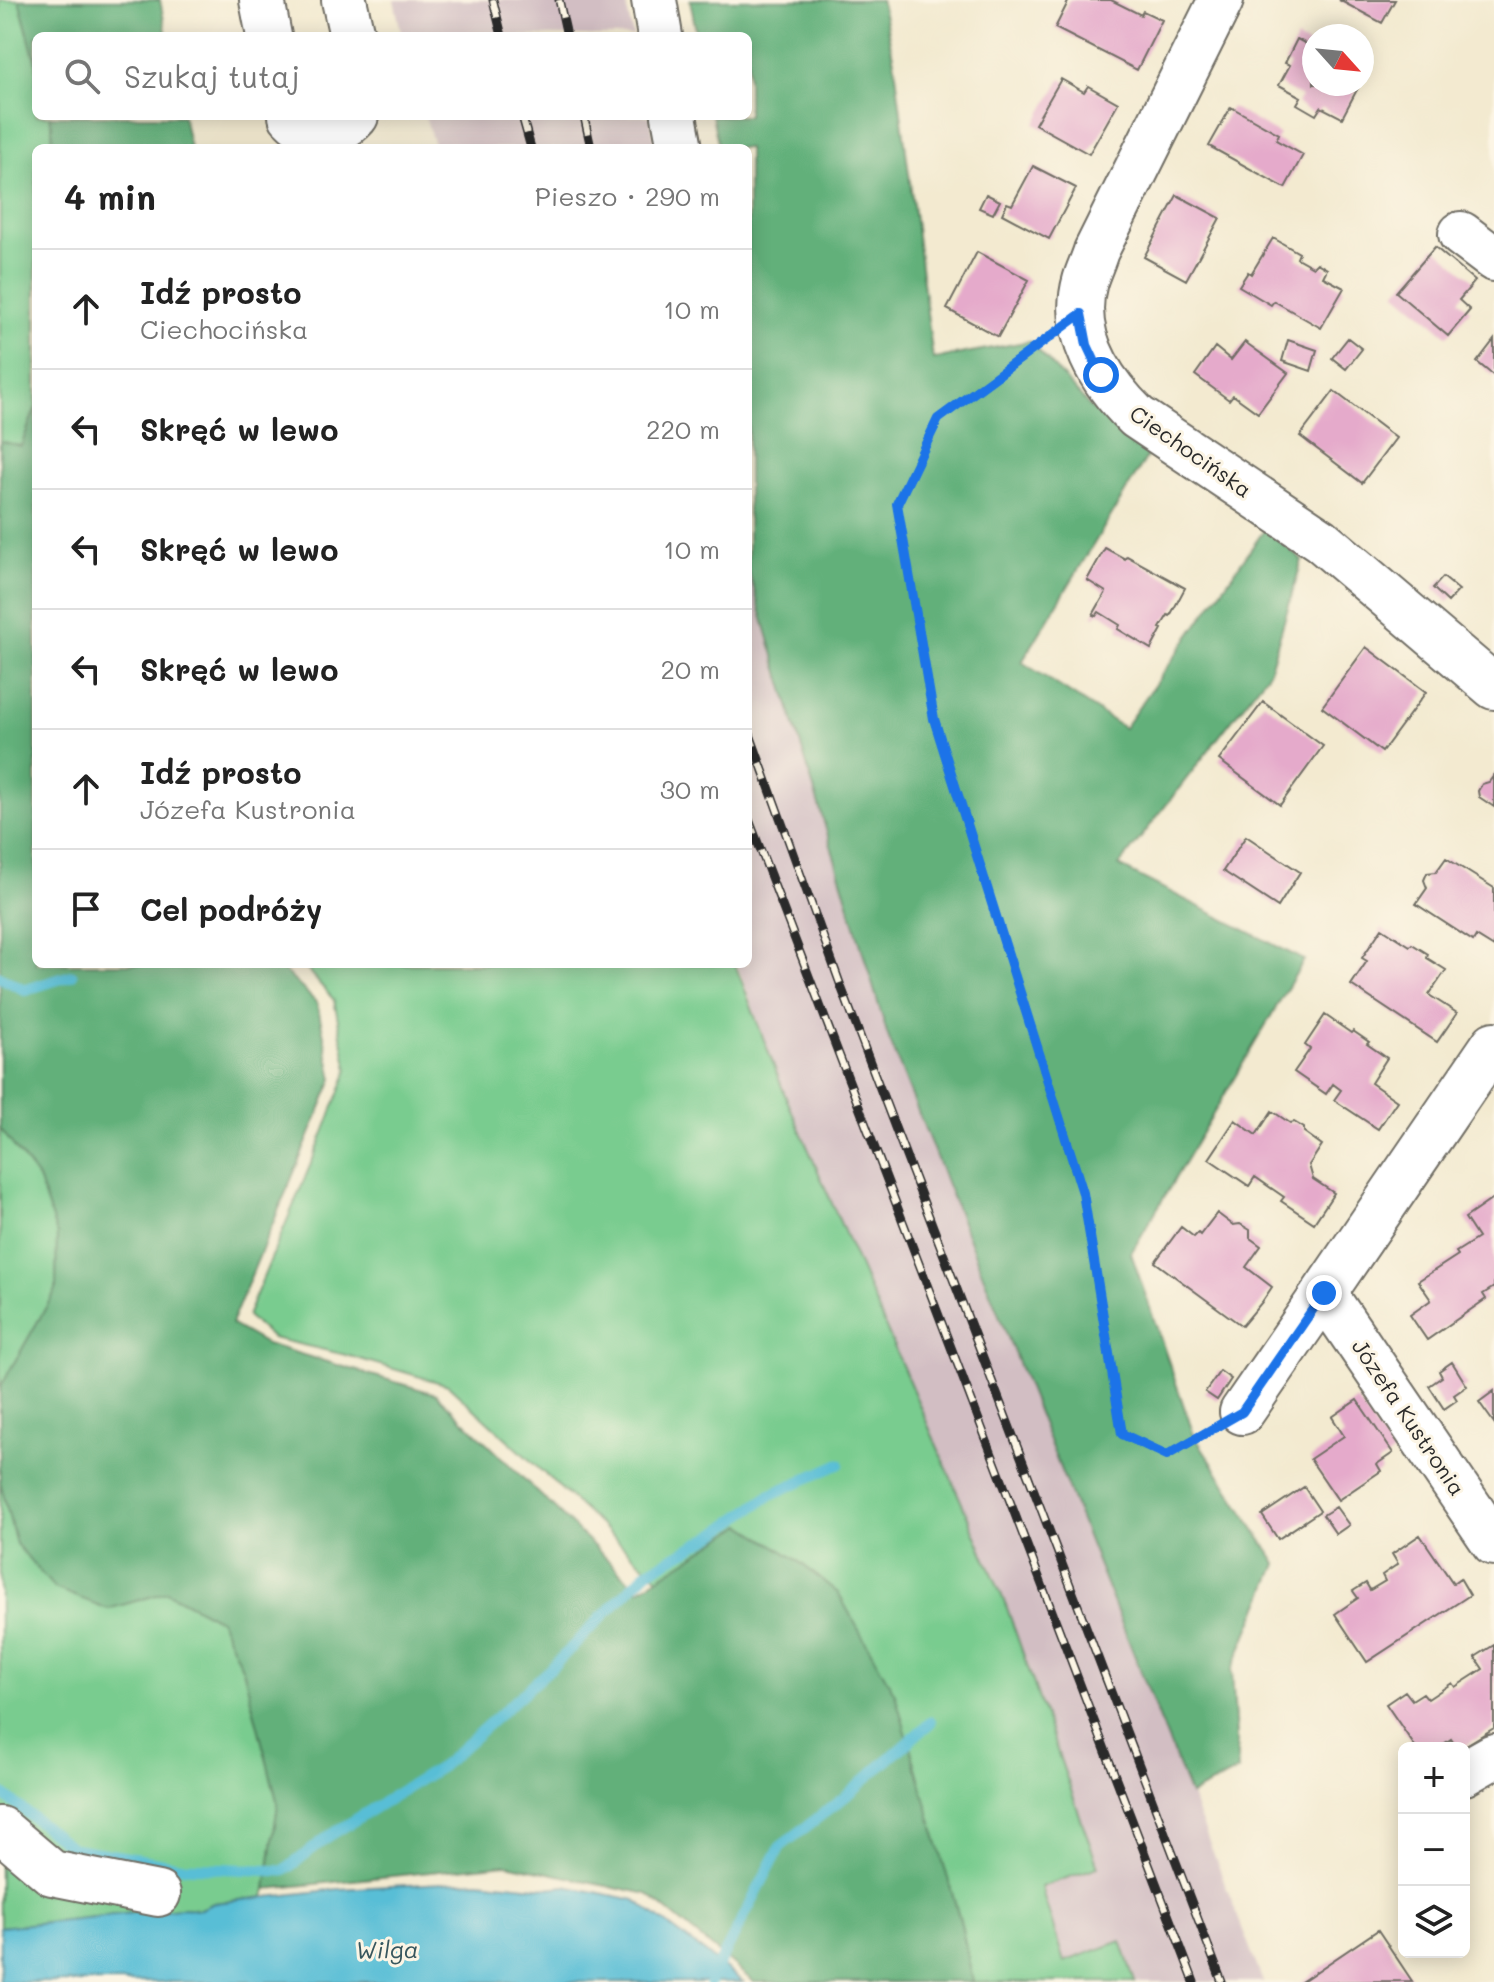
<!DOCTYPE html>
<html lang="pl">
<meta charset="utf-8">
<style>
:root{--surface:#fff;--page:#f2f2f2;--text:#222;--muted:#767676;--line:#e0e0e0}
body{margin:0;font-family:Mali,sans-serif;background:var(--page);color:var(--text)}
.controls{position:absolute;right:24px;bottom:24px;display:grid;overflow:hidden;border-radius:12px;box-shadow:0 4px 20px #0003}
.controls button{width:72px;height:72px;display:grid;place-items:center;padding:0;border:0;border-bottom:2px solid var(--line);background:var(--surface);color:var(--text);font:40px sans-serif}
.compass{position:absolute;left:1302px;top:24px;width:72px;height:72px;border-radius:50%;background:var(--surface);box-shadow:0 4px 20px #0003;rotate:117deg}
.stop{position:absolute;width:24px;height:24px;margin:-18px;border:6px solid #1a73e8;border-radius:50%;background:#fff}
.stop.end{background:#1a73e8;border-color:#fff;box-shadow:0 2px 8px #0008}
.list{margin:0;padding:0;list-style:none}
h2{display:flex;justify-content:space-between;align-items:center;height:104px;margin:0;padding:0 32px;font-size:34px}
h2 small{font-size:26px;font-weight:400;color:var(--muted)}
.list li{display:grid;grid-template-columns:52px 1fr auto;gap:24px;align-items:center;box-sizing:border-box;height:120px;padding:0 32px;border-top:2px solid var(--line)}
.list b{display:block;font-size:30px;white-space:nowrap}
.list p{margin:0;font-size:26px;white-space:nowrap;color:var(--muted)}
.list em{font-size:26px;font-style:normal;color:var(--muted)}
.icon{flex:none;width:44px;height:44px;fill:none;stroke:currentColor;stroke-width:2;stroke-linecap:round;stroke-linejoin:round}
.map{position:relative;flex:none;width:1494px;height:1982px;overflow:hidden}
.search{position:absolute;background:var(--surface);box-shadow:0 4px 20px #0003;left:32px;top:32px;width:720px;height:88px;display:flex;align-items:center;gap:20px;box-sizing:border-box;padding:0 28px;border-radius:12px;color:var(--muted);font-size:30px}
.panel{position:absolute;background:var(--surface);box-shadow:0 4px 20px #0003;left:32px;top:144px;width:720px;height:824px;border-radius:12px}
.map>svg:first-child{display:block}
.industrial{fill:#d2bec3}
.green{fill:#79cc8f;stroke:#527c5d;stroke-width:2}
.forest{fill:#62b07a;stroke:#466e52;stroke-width:2}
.water{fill:#58bed6;stroke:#427480;stroke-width:2}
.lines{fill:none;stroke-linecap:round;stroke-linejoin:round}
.stream{stroke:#58bed6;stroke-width:11}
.building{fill:#e5aacb}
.minor-casing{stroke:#716e65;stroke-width:48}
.path{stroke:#716e65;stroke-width:5;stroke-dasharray:2 6;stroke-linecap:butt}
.minor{stroke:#fff;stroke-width:44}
.rail-casing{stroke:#2b2b2b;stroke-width:9}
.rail{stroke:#fcf5e5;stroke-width:6;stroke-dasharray:18;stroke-linecap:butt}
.route{stroke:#1a73e8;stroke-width:10}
.labels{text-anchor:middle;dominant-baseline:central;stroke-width:6;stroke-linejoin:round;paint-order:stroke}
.street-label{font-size:22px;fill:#2b2b2b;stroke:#fcf5e5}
.water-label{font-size:24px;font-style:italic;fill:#38575e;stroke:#fcf5e5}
</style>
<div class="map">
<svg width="1494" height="1982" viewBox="0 0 1494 1982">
<rect width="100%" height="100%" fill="#fcf5e5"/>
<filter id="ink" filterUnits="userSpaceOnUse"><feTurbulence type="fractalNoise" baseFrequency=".0125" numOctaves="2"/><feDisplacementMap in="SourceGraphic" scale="16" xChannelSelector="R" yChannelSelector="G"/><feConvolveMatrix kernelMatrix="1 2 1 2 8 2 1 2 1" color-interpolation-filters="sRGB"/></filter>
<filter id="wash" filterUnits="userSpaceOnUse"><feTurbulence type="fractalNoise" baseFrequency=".006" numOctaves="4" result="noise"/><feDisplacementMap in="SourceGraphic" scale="32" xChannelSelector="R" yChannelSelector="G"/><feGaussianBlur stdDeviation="1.8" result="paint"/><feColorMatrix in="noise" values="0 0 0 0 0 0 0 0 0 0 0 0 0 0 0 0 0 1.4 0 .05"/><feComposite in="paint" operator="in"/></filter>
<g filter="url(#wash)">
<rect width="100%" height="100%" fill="#f3ead0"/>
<path class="industrial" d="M 394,0 L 625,0 L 633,36 L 402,36 Z
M 425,116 L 650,116 L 656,148 L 435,148 Z
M 748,569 L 888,1036 L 1138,1658 L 1263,1982 L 1135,1982 L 1121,1941 L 1064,1962 L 1041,1887 L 1098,1867 L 1006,1605 L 785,1095 L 737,964 L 748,964 Z"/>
<path class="green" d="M 0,0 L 19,0 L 36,63 L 36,116 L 50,116 L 52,125 L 53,148 L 36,148 L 36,407 L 21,447 L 0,441 Z
M 302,964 L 735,964 L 785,1095 L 1006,1605 L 1098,1867 L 1041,1887 L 1064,1962 L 1121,1941 L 1135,1982 L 973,1982 L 961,1924 L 838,1593 L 797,1560 L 742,1525 L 658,1578 L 448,1385 L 346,1355 L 272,1338 L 247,1316 L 323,1135 L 348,1070 L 334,1000 Z
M 0,1128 L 38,1178 L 57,1234 L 56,1290 L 2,1384 L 0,1392 Z
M 0,1481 L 16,1544 L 108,1609 L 167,1592 L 220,1620 L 244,1672 L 278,1804 L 266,1889 L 264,1897 L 214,1903 L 200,1909 L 181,1908 L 0,1927 L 0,1839 L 64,1864 L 0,1812 Z"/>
<path class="forest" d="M 19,0 L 160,0 L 167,36 L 36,36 L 36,63 Z
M 690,0 L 881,0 L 895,66 L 933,359 L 1030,341 L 1091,408 L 1151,450 L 1022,662 L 1124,728 L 1265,529 L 1302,560 L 1269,672 L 1119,866 L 1304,960 L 1131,1253 L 1194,1435 L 1277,1564 L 1232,1670 L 1238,1771 L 1190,1795 L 888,1036 L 748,569 L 748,148 L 719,148 L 712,116 L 748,116 L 748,36 L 697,36 Z
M 50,116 L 183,116 L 190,148 L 53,148 L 52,125 Z
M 36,407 L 36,964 L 277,964 L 317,1003 L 333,1079 L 231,1324 L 266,1344 L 436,1394 L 639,1590 L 742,1525 L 797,1560 L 838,1593 L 895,1694 L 961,1924 L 973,1982 L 754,1982 L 647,1894 L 507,1864 L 266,1889 L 278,1804 L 244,1672 L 220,1620 L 167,1592 L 108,1609 L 54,1588 L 16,1544 L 0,1481 L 0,1392 L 2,1384 L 56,1290 L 57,1234 L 38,1178 L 0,1128 L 0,441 L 21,446 Z"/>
<path class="water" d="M 477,1881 L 547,1888 L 565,1886 L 635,1900 L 743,1982 L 0,1982 L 0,1927 L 181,1908 L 200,1909 L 214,1903 L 338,1889 Z"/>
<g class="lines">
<path class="stream" d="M 0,977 L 25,990 L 72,975
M 0,1792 L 72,1848 L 184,1867 L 284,1871 L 329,1836 L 442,1766 L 550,1669 L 647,1572 L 715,1534 L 772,1494 L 839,1464
M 710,1982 L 780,1847 L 850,1793 L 931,1722"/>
</g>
<g id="blocks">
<path class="building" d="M 1069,0 L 1111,0 L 1141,15 L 1143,11 L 1162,20 L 1137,70 L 1055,28 Z
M 1339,0 L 1395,0 L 1382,23 Z
M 1297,39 L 1314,48 L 1314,84 L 1360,84 L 1342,118 L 1321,107 L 1316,115 L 1297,104 L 1301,97 L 1279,85 L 1290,65 L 1285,63 Z
M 1061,79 L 1084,92 L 1088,86 L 1118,103 L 1089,154 L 1035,124 Z
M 1231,107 L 1279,134 L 1276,140 L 1303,155 L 1285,188 L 1209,146 Z
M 1033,166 L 1076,188 L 1049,239 L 1002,214 L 1007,203 L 1012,205 Z
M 986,194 L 1000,201 L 993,214 L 979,208 Z
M 1177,195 L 1220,218 L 1186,280 L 1144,257 Z
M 1273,238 L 1299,253 L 1297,258 L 1313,267 L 1317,263 L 1327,269 L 1323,277 L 1344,288 L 1321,328 L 1274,301 L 1271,305 L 1239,286 L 1248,272 L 1251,274 Z
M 1435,247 L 1475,281 L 1459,300 L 1470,310 L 1448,336 L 1396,292 Z
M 977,252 L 1029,280 L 998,337 L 947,309 Z
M 1348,338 L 1362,349 L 1346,369 L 1332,358 Z
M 1288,340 L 1317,350 L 1311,371 L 1282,361 Z
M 1494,340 L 1494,376 L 1477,362 Z
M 1245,342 L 1288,373 L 1258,413 L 1233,395 L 1229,400 L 1195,375 L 1215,347 L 1231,360 Z
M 1334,391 L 1396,438 L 1362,483 L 1300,436 Z
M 1105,548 L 1125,559 L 1127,556 L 1185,588 L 1170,616 L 1168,615 L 1160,628 L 1162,629 L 1151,649 L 1118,629 L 1120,625 L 1099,612 L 1096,616 L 1093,615 L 1106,592 L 1087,580 Z
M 1443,577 L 1459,590 L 1448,602 L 1433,588 Z
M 1366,647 L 1426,692 L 1382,752 L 1322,707 Z
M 1263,702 L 1323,746 L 1280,805 L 1219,760 Z
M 1494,775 L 1494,807 L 1479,797 L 1478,791 L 1482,784 L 1489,782 Z
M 1246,836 L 1300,872 L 1278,907 L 1223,871 Z
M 1446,858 L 1494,888 L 1494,947 L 1476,936 L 1473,941 L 1416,904 L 1427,888 L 1424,880 L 1427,873 L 1436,872 Z
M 1382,928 L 1410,946 L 1412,944 L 1428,954 L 1427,958 L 1446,970 L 1429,995 L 1457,1013 L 1437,1042 L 1351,985 L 1367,961 L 1362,958 Z
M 1325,1015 L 1351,1033 L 1353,1031 L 1369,1042 L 1367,1044 L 1387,1058 L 1371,1083 L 1397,1101 L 1378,1129 L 1334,1100 L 1341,1090 L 1333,1084 L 1326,1094 L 1294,1072 L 1310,1049 L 1305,1045 Z
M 1272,1111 L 1290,1123 L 1294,1122 L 1304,1128 L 1304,1132 L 1322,1145 L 1309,1165 L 1313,1179 L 1334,1193 L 1314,1223 L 1281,1201 L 1284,1197 L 1255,1177 L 1249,1186 L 1209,1159 L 1235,1120 L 1256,1135 Z
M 1494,1198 L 1494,1287 L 1483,1294 L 1486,1299 L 1427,1340 L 1410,1315 L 1431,1300 L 1418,1281 L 1458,1255 L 1456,1252 L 1478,1238 L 1465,1218 Z
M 1217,1213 L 1233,1225 L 1240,1224 L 1250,1230 L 1250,1238 L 1261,1246 L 1246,1267 L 1272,1287 L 1262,1302 L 1242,1326 L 1155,1262 L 1181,1227 L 1194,1237 L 1198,1233 L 1200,1235 Z
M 1452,1362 L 1467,1386 L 1454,1395 L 1457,1400 L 1444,1409 L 1429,1386 L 1442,1377 L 1439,1371 Z
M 1220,1371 L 1231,1379 L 1217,1400 L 1205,1392 Z
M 1494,1391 L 1494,1423 L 1479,1402 Z
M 1357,1400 L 1393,1453 L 1377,1464 L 1381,1471 L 1338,1500 L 1310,1459 L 1344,1436 L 1332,1417 Z
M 1304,1487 L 1320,1511 L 1278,1539 L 1262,1515 Z
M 1336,1507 L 1349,1525 L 1336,1534 L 1323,1515 Z
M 1420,1535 L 1453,1583 L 1460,1578 L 1470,1595 L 1367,1662 L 1335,1614 L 1358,1598 L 1353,1591 L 1366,1583 L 1370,1590 L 1385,1581 L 1382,1575 L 1398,1564 L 1392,1554 Z
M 1494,1645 L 1494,1728 L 1461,1748 L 1457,1748 L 1451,1739 L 1438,1748 L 1416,1748 L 1386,1704 L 1405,1691 L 1412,1700 L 1423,1693 L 1428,1699 L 1452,1683 L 1455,1687 L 1483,1669 L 1475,1657 Z
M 1378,1930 L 1412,1981 L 1301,1982 Z"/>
</g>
</g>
<g filter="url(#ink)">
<use href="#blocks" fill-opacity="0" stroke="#716e65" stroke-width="2"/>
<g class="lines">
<g class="minor-casing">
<path id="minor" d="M 262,0 L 269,36
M 344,0 L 352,36
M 654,0 L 660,36
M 1221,0 L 1096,251 C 1093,261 1088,271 1085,281 C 1070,334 1101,382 1137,417 L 1321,540 L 1494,687
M 291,116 C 311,137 336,138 356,116
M 674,116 L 680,148
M 1461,234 L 1494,259
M 1494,1044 L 1324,1293 L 1494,1543
M 1242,1412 L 1324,1293
M 1464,1773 L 1494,1756
M 0,1829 L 52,1873 L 158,1894"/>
</g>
<path class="path" d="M 1047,339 L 938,419 L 897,504 L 934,719 L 1083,1193 L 1122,1434 L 1167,1455 L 1209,1431"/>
<use href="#minor" class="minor"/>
<g class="rail-casing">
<path id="rail" d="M 493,0 L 502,36
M 559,0 L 567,36
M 522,116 L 531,148
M 584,116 L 591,148
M 748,729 L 842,989 L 1222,1982
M 748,817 L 1194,1982"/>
</g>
<use href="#rail" class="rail"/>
</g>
</g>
<g class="lines" filter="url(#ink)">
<path class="route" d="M 1101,375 L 1087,345 L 1081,314 L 938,419 L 897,504 L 934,719 L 1083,1193 L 1122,1434 L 1167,1455 L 1242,1412 L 1324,1293"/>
</g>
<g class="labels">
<g class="street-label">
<text transform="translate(1191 451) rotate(35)">Ciechocińska</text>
<text transform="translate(1409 1417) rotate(56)">Józefa Kustronia</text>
</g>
<g class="water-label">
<text transform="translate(387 1949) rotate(-1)">Wilga</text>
</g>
</g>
</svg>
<div class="controls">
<button>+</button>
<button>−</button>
<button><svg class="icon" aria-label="layers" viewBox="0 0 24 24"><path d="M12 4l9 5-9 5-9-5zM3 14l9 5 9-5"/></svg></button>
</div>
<svg class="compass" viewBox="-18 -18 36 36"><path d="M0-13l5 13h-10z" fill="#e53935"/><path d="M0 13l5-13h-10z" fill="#767676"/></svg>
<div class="stop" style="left:1101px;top:375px"></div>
<div class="stop end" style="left:1324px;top:1293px"></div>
<div class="search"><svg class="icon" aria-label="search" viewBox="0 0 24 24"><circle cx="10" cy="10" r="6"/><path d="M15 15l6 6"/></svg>Szukaj tutaj</div>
<section class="panel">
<h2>4 min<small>Pieszo · 290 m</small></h2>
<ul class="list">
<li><svg class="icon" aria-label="ahead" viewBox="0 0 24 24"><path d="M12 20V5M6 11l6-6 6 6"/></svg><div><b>Idź prosto</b><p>Ciechocińska</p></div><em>10 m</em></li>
<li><svg class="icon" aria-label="left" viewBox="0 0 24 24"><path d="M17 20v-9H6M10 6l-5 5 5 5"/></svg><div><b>Skręć w lewo</b></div><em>220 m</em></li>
<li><svg class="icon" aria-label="left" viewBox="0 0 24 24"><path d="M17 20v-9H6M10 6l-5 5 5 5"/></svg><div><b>Skręć w lewo</b></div><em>10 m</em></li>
<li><svg class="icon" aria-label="left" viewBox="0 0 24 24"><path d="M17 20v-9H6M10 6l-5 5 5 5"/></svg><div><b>Skręć w lewo</b></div><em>20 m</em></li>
<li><svg class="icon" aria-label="ahead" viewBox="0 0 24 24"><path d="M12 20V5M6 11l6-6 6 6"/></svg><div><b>Idź prosto</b><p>Józefa Kustronia</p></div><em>30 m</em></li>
<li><svg class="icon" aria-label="arrive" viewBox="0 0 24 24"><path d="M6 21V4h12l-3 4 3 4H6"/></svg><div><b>Cel podróży</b></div></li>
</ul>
</section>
</div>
